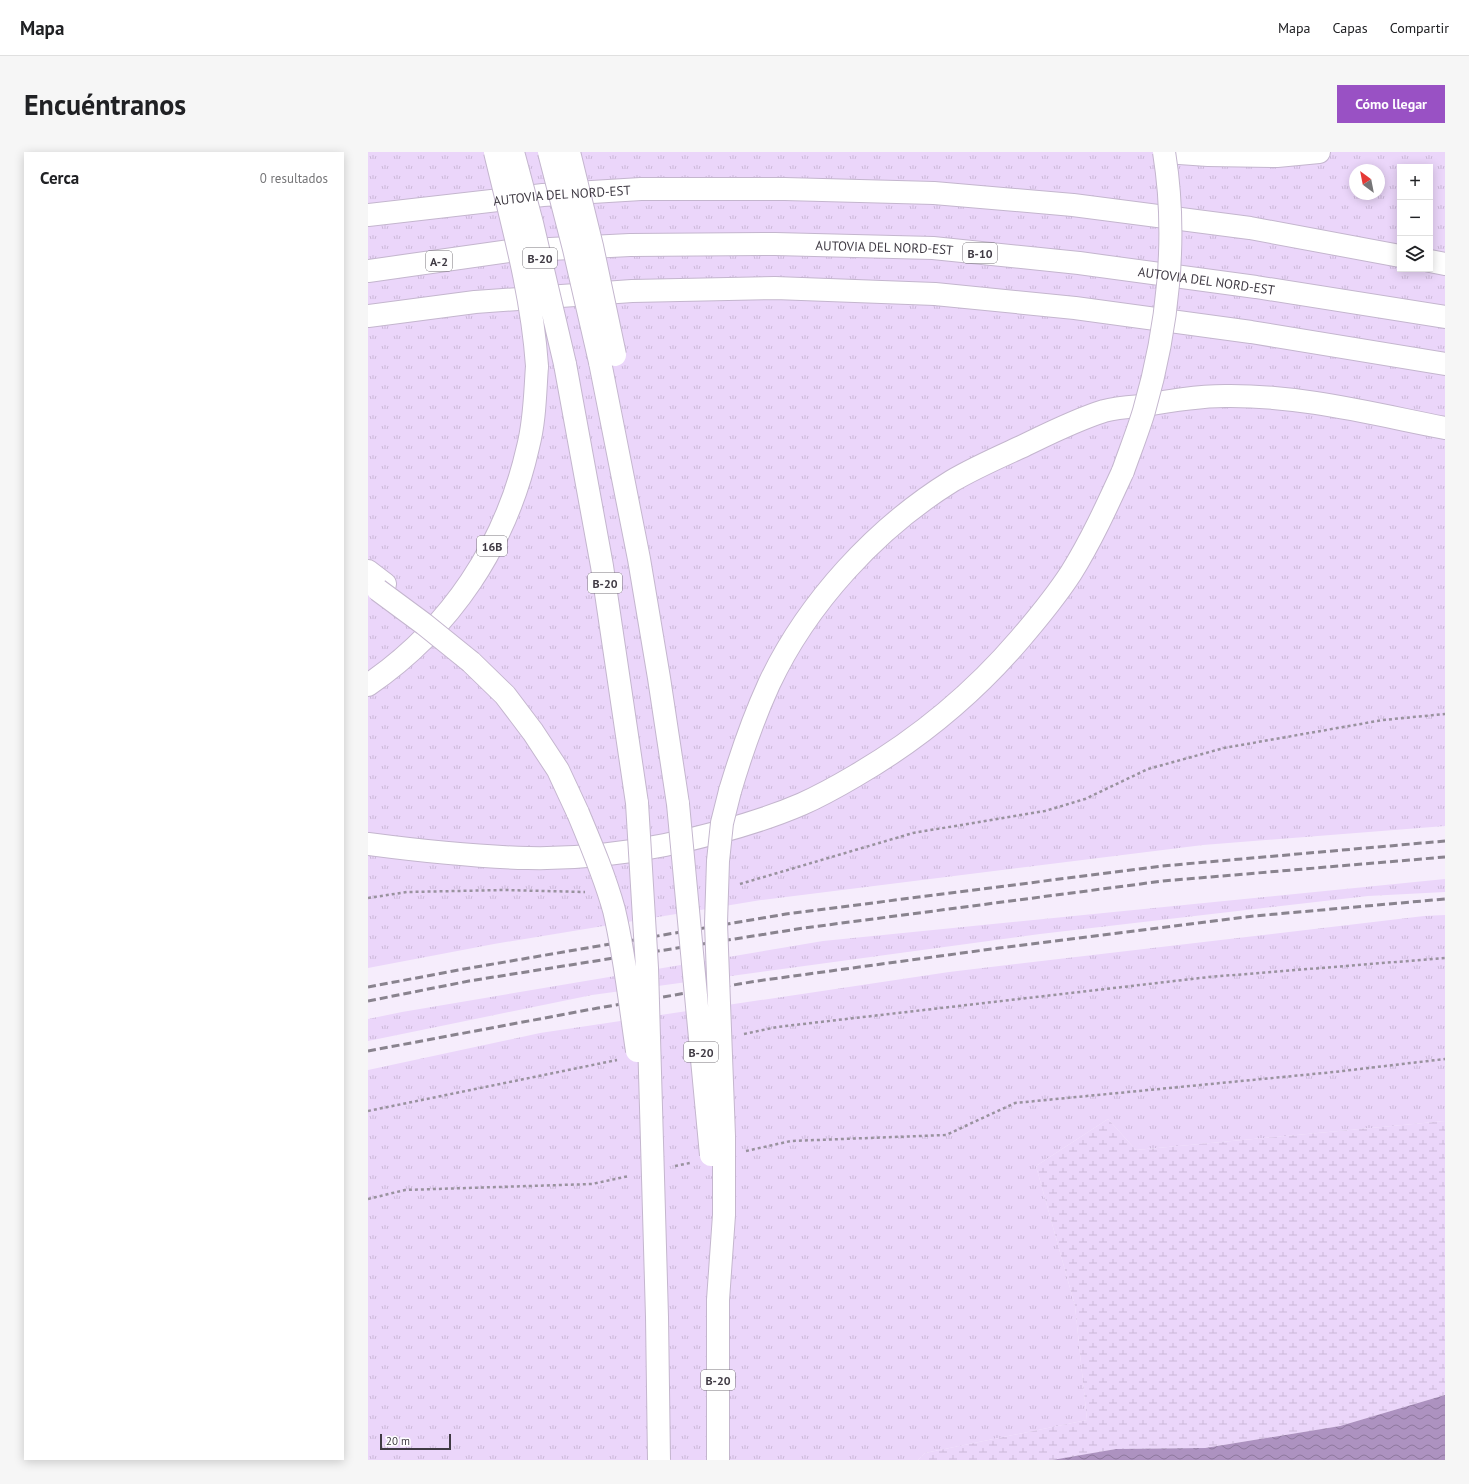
<!DOCTYPE html>
<html lang="es">
<meta charset="utf-8">
<style>
:root{--surface:#fff;--page:#f6f6f6;--text:#202124;--muted:#757577;--line:#e0e0e0;--accent:#9951c4}
body{margin:0;font-family:"PT Sans",sans-serif;background:var(--page);color:var(--text)}
.controls{position:absolute;right:12px;top:12px;display:grid;overflow:hidden;border-radius:0px;box-shadow:0 2px 10px #0003}
.controls button{width:36px;height:36px;display:grid;place-items:center;padding:0;border:0;border-bottom:1px solid var(--line);background:var(--surface);color:var(--text);font:20px sans-serif}
.compass{position:absolute;left:981px;top:12px;width:36px;height:36px;border-radius:50%;background:var(--surface);box-shadow:0 2px 10px #0003;rotate:328deg}
.scale{position:absolute;left:12px;bottom:10px;width:71px;box-sizing:border-box;padding-left:4px;border:2px solid #3f3a43;border-top:0;font-size:11px;line-height:14px;white-space:nowrap;color:#3f3a43;-webkit-text-stroke:3px #fefefe;paint-order:stroke}
.list{margin:0;padding:0;list-style:none}
h2{display:flex;justify-content:space-between;align-items:center;height:52px;margin:0;padding:0 16px;font-size:17px}
h2 small{font-size:13px;font-weight:400;color:var(--muted)}
.icon{flex:none;width:22px;height:22px;fill:none;stroke:currentColor;stroke-width:2;stroke-linecap:round;stroke-linejoin:round}
.map{position:relative;flex:none;width:1077px;height:1308px;overflow:hidden;border-radius:0px}
header{display:flex;align-items:center;gap:24px;box-sizing:border-box;height:56px;padding:0 20px;background:var(--surface);border-bottom:1px solid var(--line)}
header strong{font-size:19px}
nav{display:flex;gap:22px;margin-inline-start:auto;font-size:14px}
.intro{display:flex;align-items:center;justify-content:space-between;box-sizing:border-box;height:96px;padding:0 24px}
h1{margin:0;font-size:28px}
.button{padding:10px 18px;border-radius:0px;background:var(--accent);color:#fff;font-size:14px;font-weight:700}
main{display:flex;gap:24px;padding:0 24px}
aside{flex:1;background:var(--surface);border-radius:0px;box-shadow:0 2px 10px #0003}
.map>svg:first-child{display:block}
.grass{fill:url(#grass-tufts);fill-rule:evenodd}
.wetland{fill:url(#wetland-marsh)}
.water{fill:url(#water-waves)}
.lines{fill:none;stroke-linecap:round;stroke-linejoin:round}
.highway-casing{stroke:#c4b6ce;stroke-width:24}
.path{stroke:#99929e;stroke-width:2.5;stroke-dasharray:3 3;stroke-linecap:butt}
.highway{stroke:#fff;stroke-width:22}
.rail{stroke:#89838e;stroke-width:3;stroke-dasharray:8 4;stroke-linecap:butt}
.highway-bridge-casing{stroke:#c4b6ce;stroke-width:24;stroke-linecap:butt}
.highway-bridge{stroke:#fff;stroke-width:22}
.labels{text-anchor:middle;dominant-baseline:central;stroke-width:4;stroke-linejoin:round;paint-order:stroke}
.shield{fill:#fefefe;stroke:#78757b;stroke-width:1}
.shield-label{font-size:12px;font-weight:bold;fill:#3f3a43}
.street-label{font-size:13px;fill:#3f3a43;stroke:#fefefe}
</style>
<header>
<strong>Mapa</strong>
<nav><a>Mapa</a><a>Capas</a><a>Compartir</a></nav>
</header>
<div class="intro"><h1>Encuéntranos</h1><a class="button">Cómo llegar</a></div>
<main>
<aside>
<h2>Cerca<small>0 resultados</small></h2>
<ul class="list">
</ul>
</aside>
<div class="map">
<svg width="1077" height="1308" viewBox="0 0 1077 1308">
<defs>
<pattern id="grass-tufts" width="24" height="20" patternUnits="userSpaceOnUse"><rect width="24" height="20" fill="#ebd6fa"/><path d="M3 7l-1-3M5 7V3M7 7l1-3M15 17l-1-3M17 17v-4M19 17l1-3" fill="none" stroke="#cbb8d8"/></pattern>
<pattern id="wetland-marsh" width="20" height="14" patternUnits="userSpaceOnUse"><rect width="20" height="14" fill="#ebd6fa"/><path d="M1 5h8M5 5V1M11 12h8M15 12V8" fill="none" stroke="#cbb8d8"/></pattern>
<pattern id="water-waves" width="16" height="10" patternUnits="userSpaceOnUse"><rect width="16" height="10" fill="#ad92c0"/><path d="M0 5q4-4 8 0t8 0" fill="none" stroke="#8e789e"/></pattern>
</defs>
<rect width="100%" height="100%" fill="#f6edfc"/>
<path class="grass" d="M 0,0 L 1077,0 L 1077,674 L 835,693 L 393,748 L 126,792 L 0,816 ZM 1032,15 L 1062,15 L 1062,117 L 1032,117 ZM 987,18 L 1011,18 L 1011,42 L 987,42 Z
M 1077,727 L 1077,740 L 1000,744 L 672,782 L 224,843 L 0,889 L 0,867 L 34,860 L 455,789 Z
M 1077,763 L 1077,969 L 768,998 L 740,967 L 668,1014 L 707,1154 L 719,1268 L 557,1301 L 550,1308 L 0,1308 L 0,918 L 172,881 L 581,820 L 1056,764 Z"/>
<path class="wetland" d="M 740,967 L 768,998 L 1077,969 L 1077,1243 L 972,1274 L 837,1296 L 748,1297 L 684,1308 L 550,1308 L 557,1301 L 719,1268 L 707,1154 L 668,1014 Z"/>
<path class="water" d="M 1077,1243 L 1077,1308 L 684,1308 L 748,1297 L 837,1296 L 972,1274 Z"/>
<g class="lines">
<g class="highway-casing">
<g id="highway">
<path d="M 797,0 L 840,3 L 909,4 L 951,0"/>
<path id="s1" d="M 0,63 L 175,43 L 273,37 L 417,37 L 566,41 L 705,53 L 882,76 L 1032,104"/>
<path d="M 1062,109 L 1077,112"/>
<path id="s2" d="M 0,119 L 142,99 L 262,93 L 407,92 L 565,96 L 711,111 L 888,135 L 1077,165"/>
<path d="M 0,164 L 107,150 L 264,139 L 407,136 L 567,142 L 707,156 L 883,180 L 1077,212"/>
<path d="M 232,210 L 271,407 L 291,526 L 310,652"/>
<path d="M 197,212 L 234,414 L 269,651"/>
<path d="M 0,419 L 17,432"/>
<path d="M 103,510 L 137,543 L 165,580 L 190,618 L 210,661"/>
<path d="M 0,533 C 83,476 138,393 160,295 C 167,268 167,241 169,214"/>
<path d="M 362,639 C 373,602 385,567 401,532 C 439,451 508,376 584,329 C 606,316 629,306 653,295 C 680,282 707,268 736,259 C 747,256 760,255 772,254 C 800,249 829,244 857,244 C 932,243 1005,262 1077,276"/>
<path d="M 0,692 C 53,699 107,705 160,706 C 206,707 253,702 297,693 C 344,683 390,671 434,652 C 452,644 470,634 487,624 C 549,588 605,542 652,487 C 670,466 688,444 703,421 C 723,389 739,354 755,319"/>
<path d="M 350,1308 L 350,1148"/>
</g>
</g>
<path class="path" d="M 372,732 L 545,681 L 677,659 L 717,647 L 780,617 L 856,596 L 1015,568 L 1077,562
M 0,746 L 39,740 L 136,738 L 217,740
M 376,882 L 409,875 L 841,825 L 1077,806
M 0,959 L 249,908
M 378,999 L 423,989 L 578,983 L 647,951 L 966,920 L 1077,907
M 307,1014 L 322,1011
M 0,1047 L 37,1038 L 224,1032 L 261,1024"/>
<use href="#highway" class="highway"/>
<path class="rail" d="M 0,835 L 96,817 L 418,762 L 794,714 L 1077,689
M 0,849 L 101,829 L 436,776 L 795,729 L 1077,705
M 0,899 L 230,856 L 389,829 L 631,796 L 886,764 L 1077,747"/>
<g class="highway-bridge-casing">
<path id="highway-bridge" d="M 127,0 C 144,71 164,141 169,214
M 145,0 L 164,71 L 197,212
M 181,0 L 206,97 L 232,210
M 201,0 L 224,94 L 247,203
M 755,319 C 762,299 770,279 776,259 C 800,176 810,85 796,0
M 10,438 L 56,472 L 103,510
M 269,651 L 279,816 L 289,1165 L 291,1308
M 310,652 L 343,1003
M 210,661 C 223,692 237,725 246,758 C 257,804 262,852 269,899
M 350,1148 L 356,1063 L 356,984 L 348,771 L 350,709 L 354,671 L 362,639"/>
</g>
<use href="#highway-bridge" class="highway-bridge"/>
</g>
<g class="labels">
<g class="shield">
<rect x="595" y="91" width="34" height="20" rx="3"/>
<rect x="155" y="96" width="34" height="20" rx="3"/>
<rect x="58" y="99" width="26" height="20" rx="3"/>
<rect x="109" y="384" width="30" height="20" rx="3"/>
<rect x="220" y="421" width="34" height="20" rx="3"/>
<rect x="316" y="890" width="34" height="20" rx="3"/>
<rect x="333" y="1218" width="34" height="20" rx="3"/>
</g>
<g class="shield-label">
<text x="612" y="101">B-10</text>
<text x="172" y="106">B-20</text>
<text x="71" y="109">A-2</text>
<text x="124" y="394">16B</text>
<text x="237" y="431">B-20</text>
<text x="333" y="900">B-20</text>
<text x="350" y="1228">B-20</text>
</g>
<g class="street-label">
<text stroke="none"><textPath href="#s1" startOffset="195">AUTOVIA DEL NORD-EST</textPath></text>
<text stroke="none"><textPath href="#s2" startOffset="518">AUTOVIA DEL NORD-EST</textPath></text>
<text stroke="none"><textPath href="#s2" startOffset="842">AUTOVIA DEL NORD-EST</textPath></text>
</g>
</g>
</svg>
<div class="controls">
<button>+</button>
<button>−</button>
<button><svg class="icon" aria-label="layers" viewBox="0 0 24 24"><path d="M12 4l9 5-9 5-9-5zM3 14l9 5 9-5"/></svg></button>
</div>
<svg class="compass" viewBox="-18 -18 36 36"><path d="M0-13l5 13h-10z" fill="#e53935"/><path d="M0 13l5-13h-10z" fill="#757577"/></svg>
<div class="scale">20 m</div>
</div>
</main>
